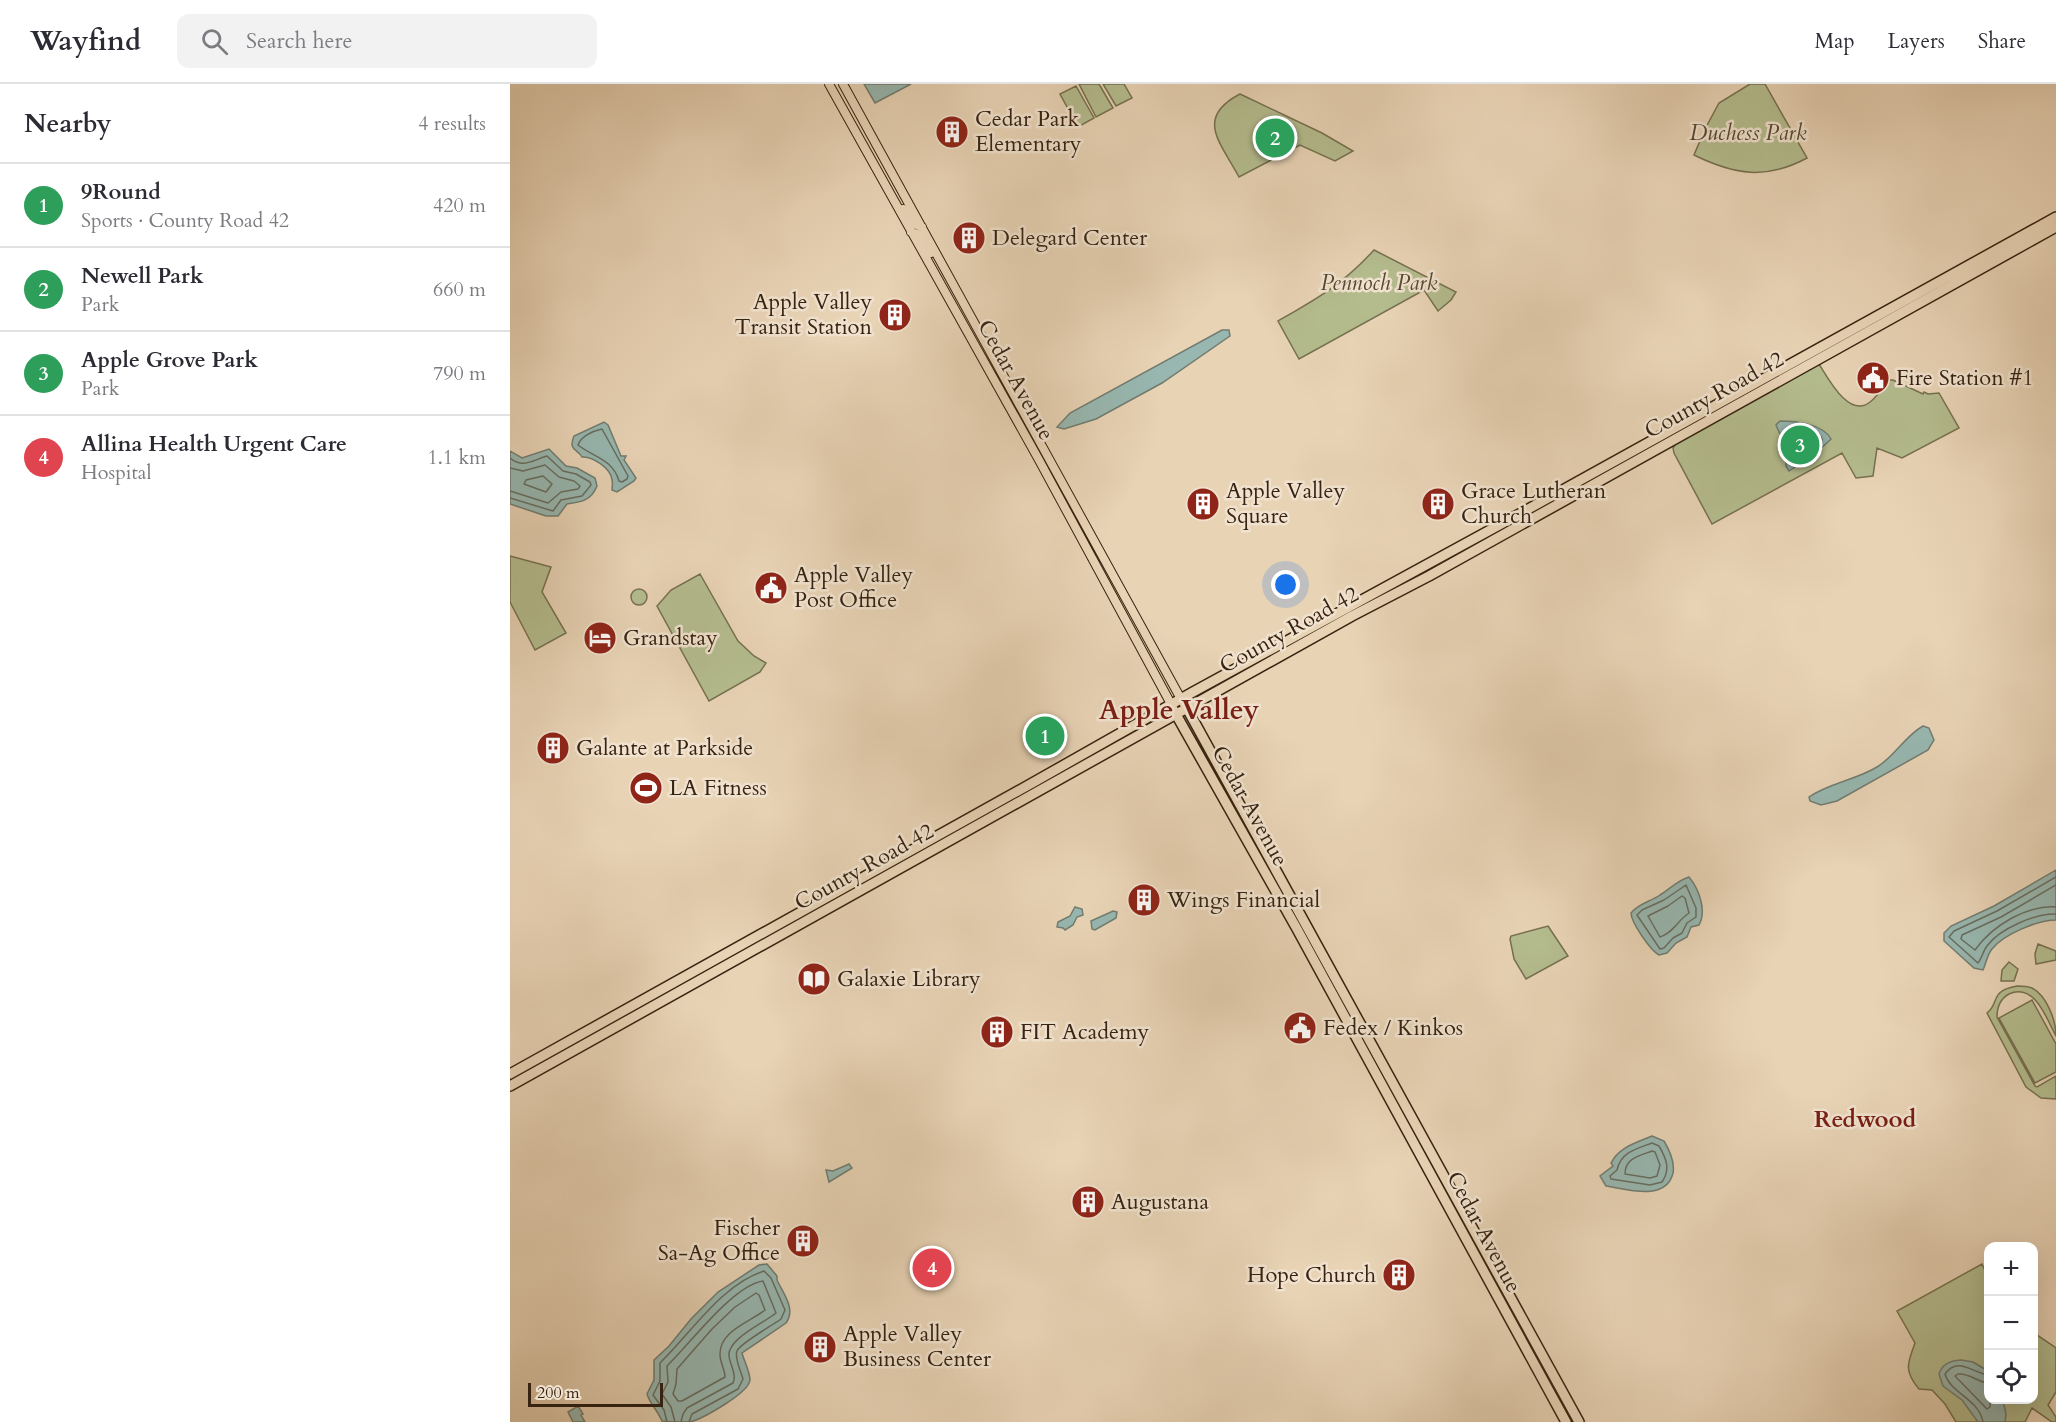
<!DOCTYPE html>
<meta charset="utf-8">
<style>
:root{--surface:#fff;--page:#f2f2f3;--text:#2b2b33;--muted:#7c7c81;--line:#e1e1e2;--accent:#111827}
body{margin:0;font-family:Cardo,serif;background:var(--page);color:var(--text)}
.controls{position:absolute;right:18px;bottom:18px;display:grid;overflow:hidden;border-radius:12px;box-shadow:0 6px 24px #0002}
.controls button{width:54px;height:54px;display:grid;place-items:center;padding:0;border:0;border-bottom:2px solid var(--line);background:var(--surface);color:var(--text);font:30px sans-serif}
.scale{position:absolute;left:18px;bottom:15px;width:135px;box-sizing:border-box;padding-left:6px;border:3px solid #372310;border-top:0;font-size:16px;line-height:21px;white-space:nowrap;color:#372310;-webkit-text-stroke:4px #f0e2cf;paint-order:stroke}
.you{position:absolute;left:776px;top:501px;width:21px;height:21px;margin:-15px;border:4px solid #fff;border-radius:50%;background:#1a73e8;box-shadow:0 0 0 9px #1a73e833}
.badge{display:grid;place-items:center;width:39px;height:39px;border-radius:50%;background:var(--accent);color:#fff;font-size:20px;font-weight:700}
.pin{position:absolute;translate:-50% -50%;border:3px solid #fff;box-shadow:0 2px 6px #0006}
.list{margin:0;padding:0;list-style:none}
h2{display:flex;justify-content:space-between;align-items:center;height:78px;margin:0;padding:0 24px;font-size:26px}
h2 small{font-size:20px;font-weight:400;color:var(--muted)}
.list li{display:grid;grid-template-columns:39px 1fr auto;gap:18px;align-items:center;box-sizing:border-box;height:84px;padding:0 24px;border-top:2px solid var(--line)}
.list b{display:block;font-size:22px;white-space:nowrap}
.list p{margin:0;font-size:20px;white-space:nowrap;color:var(--muted)}
.list em{font-size:20px;font-style:normal;color:var(--muted)}
.icon{flex:none;width:33px;height:33px;fill:none;stroke:currentColor;stroke-width:2;stroke-linecap:round;stroke-linejoin:round}
.map{position:relative;flex:none;width:1546px;height:1338px;overflow:hidden}
header{display:flex;align-items:center;gap:36px;box-sizing:border-box;height:84px;padding:0 30px;background:var(--surface);border-bottom:2px solid var(--line)}
header strong{font-size:28px}
nav{display:flex;gap:33px;margin-inline-start:auto;font-size:21px}
.search{width:420px;height:54px;background:var(--page);display:flex;align-items:center;gap:15px;box-sizing:border-box;padding:0 21px;border-radius:12px;color:var(--muted);font-size:22px}
main{display:flex}
aside{flex:1;background:var(--surface)}
.map>svg:first-child{display:block}
.green{fill:#b4bc8e;stroke:#76704f;stroke-width:1.5}
.water{fill:#97b7b0;stroke:#717c70;stroke-width:1.5}
.lines{fill:none;stroke-linecap:round;stroke-linejoin:round}
.shore{stroke:#676d60;stroke-width:1.5}
.major-casing{stroke:#372310;stroke-width:10}
.highway-casing{stroke:#372310;stroke-width:12}
.major{stroke:#e8d3b5;stroke-width:8}
.highway{stroke:#e8d3b5;stroke-width:9}
.labels{text-anchor:middle;dominant-baseline:central;stroke-width:5;stroke-linejoin:round;paint-order:stroke}
.poi-label{font-size:22px;fill:#372310;stroke:#f0e2cf;text-anchor:start}
.park-label{font-size:22px;font-style:italic;fill:#564930;stroke:#f0e2cf}
.street-label{font-size:22px;fill:#372310;stroke:#f0e2cf}
.neighbourhood-label{font-size:24px;font-weight:bold;fill:#7a1f14;stroke:#f0e2cf}
.district-label{font-size:28px;font-weight:bold;fill:#7a1f14;stroke:#f0e2cf}
</style>
<header>
<strong>Wayfind</strong>
<div class="search"><svg class="icon" aria-label="search" viewBox="0 0 24 24"><circle cx="10" cy="10" r="6"/><path d="M15 15l6 6"/></svg>Search here</div>
<nav><a>Map</a><a>Layers</a><a>Share</a></nav>
</header>
<main>
<aside>
<h2>Nearby<small>4 results</small></h2>
<ul class="list">
<li><span class="badge" style="background:#2e9e5b">1</span><div><b>9Round</b><p>Sports · County Road 42</p></div><em>420 m</em></li>
<li><span class="badge" style="background:#2e9e5b">2</span><div><b>Newell Park</b><p>Park</p></div><em>660 m</em></li>
<li><span class="badge" style="background:#2e9e5b">3</span><div><b>Apple Grove Park</b><p>Park</p></div><em>790 m</em></li>
<li><span class="badge" style="background:#e0444e">4</span><div><b>Allina Health Urgent Care</b><p>Hospital</p></div><em>1.1 km</em></li>
</ul>
</aside>
<div class="map">
<svg width="1546" height="1338" viewBox="0 0 1546 1338">
<rect width="100%" height="100%" fill="#e8d3b5"/>
<filter id="stains"><feTurbulence type="fractalNoise" baseFrequency=".00333" numOctaves="4"/><feColorMatrix values="0 0 0 0 .2 0 0 0 0 .09 0 0 0 0 .02 0 0 0 .5 -.17"/></filter>
<radialGradient id="worn" r=".72"><stop offset=".6" stop-color="#630" stop-opacity="0"/><stop offset="1" stop-color="#630" stop-opacity=".3"/></radialGradient>
<path class="green" d="M 569,0 L 589,0 L 603,24 L 586,33 Z
M 593,0 L 614,0 L 622,14 L 606,22 Z
M 1240,0 L 1255,0 L 1297,74 C 1256,96 1225,91 1184,71 L 1195,45 L 1209,19 Z
M 566,2 L 584,34 L 568,43 L 550,10 Z
M 730,10 L 812,49 L 843,67 L 825,77 L 790,61 L 729,93 C 711,59 684,34 730,10 Z
M 864,166 L 946,208 L 941,216 L 928,227 L 914,206 L 789,275 L 768,237 C 808,214 832,201 864,166 Z
M 1309,280 C 1318,294 1339,335 1360,318 C 1367,313 1373,303 1378,296 L 1383,296 L 1413,310 L 1414,308 L 1418,310 L 1429,309 L 1449,344 L 1392,374 L 1367,364 L 1363,392 L 1346,394 L 1332,369 L 1202,440 L 1164,369 L 1163,364 L 1166,359 Z
M 0,472 L 41,483 L 32,508 L 56,549 L 25,566 L 0,518 Z
M 190,490 L 228,557 L 244,572 L 256,579 L 250,588 L 199,617 L 147,522 L 161,506 Z
M121 513a8 8 0 1 1 16 0a8 8 0 1 1-16 0Z
M 1038,842 L 1058,872 L 1016,895 L 1004,875 L 1000,855 L 1001,852 Z
M 1528,860 L 1546,867 L 1546,876 L 1526,880 L 1525,870 Z
M 1499,878 L 1508,885 L 1504,897 L 1491,897 L 1492,886 Z
M 1507,902 C 1512,902 1517,902 1522,904 C 1537,912 1546,937 1546,952 C 1537,936 1525,898 1499,910 C 1490,915 1487,924 1487,933 L 1525,1002 L 1527,1003 L 1546,992 L 1546,1015 L 1531,1014 L 1516,1003 L 1477,929 C 1490,919 1479,907 1507,902 Z
M 1522,916 L 1546,960 L 1546,988 L 1525,999 L 1489,934 Z
M 1472,1180 L 1478,1193 L 1478,1316 L 1524,1316 L 1524,1249 L 1546,1264 L 1546,1308 L 1538,1321 L 1546,1333 L 1546,1338 L 1542,1338 L 1522,1324 L 1515,1338 L 1446,1338 L 1435,1320 L 1422,1306 L 1409,1305 C 1394,1287 1397,1280 1405,1259 L 1387,1227 Z"/>
<path class="water" d="M 354,0 L 401,0 L 365,19 Z
M 712,246 L 719,246 L 720,252 L 652,299 L 586,335 L 554,345 L 547,343 L 560,329 Z
M 1270,337 C 1286,337 1313,340 1321,355 L 1306,369 L 1279,387 L 1276,382 L 1277,359 L 1269,348 L 1266,341 Z
M 94,338 L 98,341 L 111,372 L 116,372 L 114,376 L 126,394 L 124,397 L 107,408 L 102,406 C 102,403 103,399 102,396 C 101,384 82,372 72,373 C 67,364 58,367 64,352 Z
M 39,365 L 56,382 L 67,384 L 85,394 L 87,402 C 81,417 71,418 57,420 L 48,432 L 36,432 L 0,420 L 0,367 L 12,374 Z
M 1413,642 L 1419,644 L 1424,656 L 1418,666 L 1327,717 L 1311,721 L 1300,717 L 1299,713 C 1319,699 1346,696 1367,683 C 1385,672 1395,652 1413,642 Z
M 1546,786 L 1546,836 C 1528,836 1494,850 1482,865 C 1477,871 1476,880 1473,886 L 1464,884 L 1434,857 L 1434,849 L 1441,842 L 1484,822 Z
M 1179,793 C 1189,805 1197,827 1189,841 L 1181,843 L 1177,853 L 1166,859 L 1157,869 L 1149,871 C 1140,866 1121,838 1121,829 C 1129,819 1140,818 1150,811 C 1160,805 1168,796 1179,793 Z
M 565,823 L 572,825 L 573,831 L 567,833 L 563,841 L 555,846 L 553,844 L 547,843 L 548,838 L 560,832 Z
M 603,827 L 607,828 L 606,834 L 585,846 L 582,845 L 581,837 Z
M 1142,1052 L 1154,1057 C 1160,1067 1165,1078 1163,1089 C 1156,1118 1117,1105 1096,1102 L 1090,1092 L 1103,1082 L 1101,1079 C 1109,1063 1126,1059 1142,1052 Z
M 339,1080 L 342,1084 L 319,1098 L 316,1086 L 323,1087 Z
M 257,1180 L 267,1192 L 267,1196 C 274,1211 286,1225 276,1239 L 232,1269 C 234,1277 240,1288 240,1296 C 239,1309 192,1335 180,1338 C 172,1338 160,1338 152,1337 C 148,1327 140,1320 137,1310 L 144,1296 L 144,1276 L 159,1262 L 181,1235 L 208,1208 L 249,1181 Z
M 1451,1276 L 1463,1278 L 1478,1287 L 1478,1316 L 1493,1316 L 1496,1330 L 1495,1338 L 1468,1338 L 1452,1316 L 1433,1302 L 1429,1290 C 1432,1280 1440,1277 1451,1276 Z
M 68,1322 L 73,1330 L 71,1331 L 75,1338 L 63,1338 L 58,1328 Z"/>
<g class="lines">
<path class="shore" d="M 1278,344 L 1303,348 L 1311,353 L 1312,356 L 1303,364 L 1284,375 C 1280,366 1285,358 1277,347 Z
M 92,345 L 118,392 L 117,395 L 112,398 L 109,397 C 103,375 83,373 68,361 C 71,352 83,347 92,345 Z
M 0,374 C 13,385 23,376 37,372 L 53,387 L 66,390 L 80,398 L 81,401 L 72,412 L 51,416 L 43,427 L 0,414
M 0,384 L 13,387 L 35,381 L 49,393 L 64,397 L 70,402 L 68,405 L 51,408 L 38,419 L 0,407
M 33,392 L 42,400 L 36,408 L 14,400 L 16,396 Z
M 1546,793 L 1487,827 L 1444,847 L 1439,853 L 1468,879 C 1472,874 1473,867 1477,862 C 1489,845 1526,829 1546,830
M 1176,801 L 1186,824 L 1186,833 L 1177,839 L 1172,849 L 1163,854 L 1154,864 L 1150,865 L 1127,831 L 1132,826 L 1154,816 Z
M 1546,801 L 1491,833 L 1452,851 L 1451,855 L 1465,866 C 1482,842 1516,821 1546,823
M 1172,812 L 1175,814 L 1179,829 C 1167,837 1164,848 1150,853 L 1138,832 L 1158,822 Z
M 1142,1059 L 1149,1062 C 1156,1074 1161,1085 1152,1098 L 1140,1101 L 1101,1095 L 1100,1092 L 1107,1086 C 1111,1068 1126,1065 1142,1059 Z
M 1142,1067 L 1145,1068 L 1150,1081 L 1147,1092 L 1140,1094 L 1115,1090 C 1115,1074 1129,1072 1142,1067 Z
M 246,1209 L 249,1211 L 255,1226 C 240,1238 209,1247 210,1271 C 210,1278 215,1286 215,1293 L 172,1317 L 168,1317 L 163,1310 L 166,1300 L 167,1285 L 202,1245 L 225,1223 Z
M 1478,1299 C 1467,1298 1460,1289 1448,1290 L 1445,1292 L 1477,1325 L 1480,1323 L 1480,1316
M 157,1338 L 154,1326 L 143,1311 L 150,1297 L 150,1279 C 182,1248 211,1201 254,1187 L 261,1194 L 275,1226 L 271,1235 C 263,1241 229,1260 227,1267 C 224,1273 231,1288 233,1295 L 228,1305 L 182,1330 L 179,1338
M 165,1338 L 161,1323 L 152,1310 L 158,1298 L 157,1282 C 180,1260 222,1202 253,1197 L 266,1229 C 254,1239 217,1255 219,1272 C 220,1281 227,1290 223,1299 L 177,1324 L 173,1330 L 171,1338
M 1473,1338 C 1469,1315 1440,1309 1435,1290 C 1448,1272 1463,1289 1478,1291"/>
<g class="major-casing">
<path id="major" d="M 319,0 L 529,376 L 661,620
M 333,0 L 671,615
M 393,125 L 404,140 L 412,143
M 401,148 L 408,150 L 421,169"/>
</g>
<g class="highway-casing">
<path id="highway" d="M 674,619 L 1069,1338
M 663,625 L 787,845 L 1056,1338
M 0,990 L 524,698 L 683,608 L 993,439 L 1546,133
M 0,1002 L 842,532 L 919,492 L 1546,143"/>
</g>
<use href="#major" class="major"/>
<use href="#highway" class="highway"/>
</g>
<defs>
<g id="building-disc" transform="scale(1.725)"><circle r="9.5" fill="#8f2418" stroke="#f0e2cf"/><path d="M-4-6H4V6H1V3H-1V6H-4ZM-2.5-4.3h1.7v1.8h-1.7ZM.8-4.3h1.7v1.8H.8ZM-2.5-1h1.7V.8h-1.7ZM.8-1h1.7V.8H.8Z" fill="#fff"/></g>
<g id="civic-disc" transform="scale(1.725)"><circle r="9.5" fill="#8f2418" stroke="#f0e2cf"/><path d="M-.6-6.5H3V-4.5H.6V-3L4-1V1h2V6H-6V1h2V-1L-.6-3ZM-1.2 2.5V6h2.4V2.5Z" fill="#fff"/></g>
<g id="hotel-disc" transform="scale(1.725)"><circle r="9.5" fill="#8f2418" stroke="#f0e2cf"/><path d="M-6-4.5h1.5V1H6V5H4.5V3h-9V5H-6ZM-4 0a1.8 1.8 0 1 1 3.6 0ZM.5 0V-2.5h3Q6-2.5 6 0Z" fill="#fff"/></g>
<g id="stadium-disc" transform="scale(1.725)"><circle r="9.5" fill="#8f2418" stroke="#f0e2cf"/><path d="M0-5a6.5 5 0 1 0 0 10a6.5 5 0 1 0 0-10ZM-3.5-1.8h7v3.6h-7Z" fill="#fff"/></g>
<g id="library-disc" transform="scale(1.725)"><circle r="9.5" fill="#8f2418" stroke="#f0e2cf"/><path d="M-6-4Q-3-5.5-.7-3.5V5Q-3 3-6 4ZM6-4Q3-5.5 .7-3.5V5Q3 3 6 4Z" fill="#fff"/></g>
</defs>
<g fill-rule="evenodd">
<use href="#building-disc" x="442" y="48"/>
<use href="#building-disc" x="459" y="154"/>
<use href="#building-disc" x="385" y="231"/>
<use href="#civic-disc" x="1363" y="294"/>
<use href="#building-disc" x="693" y="420"/>
<use href="#building-disc" x="928" y="420"/>
<use href="#civic-disc" x="261" y="504"/>
<use href="#hotel-disc" x="90" y="554"/>
<use href="#building-disc" x="43" y="664"/>
<use href="#stadium-disc" x="136" y="704"/>
<use href="#building-disc" x="634" y="816"/>
<use href="#library-disc" x="304" y="895"/>
<use href="#civic-disc" x="790" y="944"/>
<use href="#building-disc" x="487" y="948"/>
<use href="#building-disc" x="578" y="1118"/>
<use href="#building-disc" x="293" y="1157"/>
<use href="#building-disc" x="889" y="1191"/>
<use href="#building-disc" x="310" y="1263"/>
</g>
<g class="labels">
<g class="poi-label">
<text x="465" y="35">Cedar Park<tspan x="465" dy="25">Elementary</tspan></text>
<text x="482" y="154">Delegard Center</text>
<text x="362" y="218" text-anchor="end">Apple Valley<tspan x="362" dy="25">Transit Station</tspan></text>
<text x="1386" y="294">Fire Station #1</text>
<text x="716" y="407">Apple Valley<tspan x="716" dy="25">Square</tspan></text>
<text x="951" y="407">Grace Lutheran<tspan x="951" dy="25">Church</tspan></text>
<text x="284" y="491">Apple Valley<tspan x="284" dy="25">Post Office</tspan></text>
<text x="113" y="554">Grandstay</text>
<text x="66" y="664">Galante at Parkside</text>
<text x="159" y="704">LA Fitness</text>
<text x="657" y="816">Wings Financial</text>
<text x="327" y="895">Galaxie Library</text>
<text x="813" y="944">Fedex / Kinkos</text>
<text x="510" y="948">FIT Academy</text>
<text x="601" y="1118">Augustana</text>
<text x="270" y="1144" text-anchor="end">Fischer<tspan x="270" dy="25">Sa-Ag Office</tspan></text>
<text x="866" y="1191" text-anchor="end">Hope Church</text>
<text x="333" y="1250">Apple Valley<tspan x="333" dy="25">Business Center</tspan></text>
</g>
<g class="park-label">
<text x="1238" y="49">Duchess Park</text>
<text x="869" y="199">Pennoch Park</text>
</g>
<g class="street-label">
<text transform="translate(506 296) rotate(61)">Cedar Avenue</text>
<text transform="translate(1204 311) rotate(-29)">County Road 42</text>
<text transform="translate(779 546) rotate(-29)">County Road 42</text>
<text transform="translate(740 722) rotate(61)">Cedar Avenue</text>
<text transform="translate(354 783) rotate(-29)">County Road 42</text>
<text transform="translate(974 1148) rotate(62)">Cedar Avenue</text>
</g>
<g class="neighbourhood-label">
<text x="1355" y="1035">Redwood</text>
</g>
<g class="district-label">
<text x="669" y="626">Apple Valley</text>
</g>
</g>
<rect width="100%" height="100%" filter="url(#stains)"/>
<rect width="100%" height="100%" fill="url(#worn)"/>
</svg>
<div class="controls">
<button>+</button>
<button>−</button>
<button><svg class="icon" aria-label="locate" viewBox="0 0 24 24"><circle cx="12" cy="12" r="6"/><path d="M12 2v4M12 18v4M2 12h4M18 12h4"/></svg></button>
</div>
<div class="scale">200 m</div>
<div class="you"></div>
<div class="pin badge" style="left:535px;top:652px;background:#2e9e5b">1</div>
<div class="pin badge" style="left:765px;top:54px;background:#2e9e5b">2</div>
<div class="pin badge" style="left:1290px;top:361px;background:#2e9e5b">3</div>
<div class="pin badge" style="left:422px;top:1184px;background:#e0444e">4</div>
</div>
</main>
